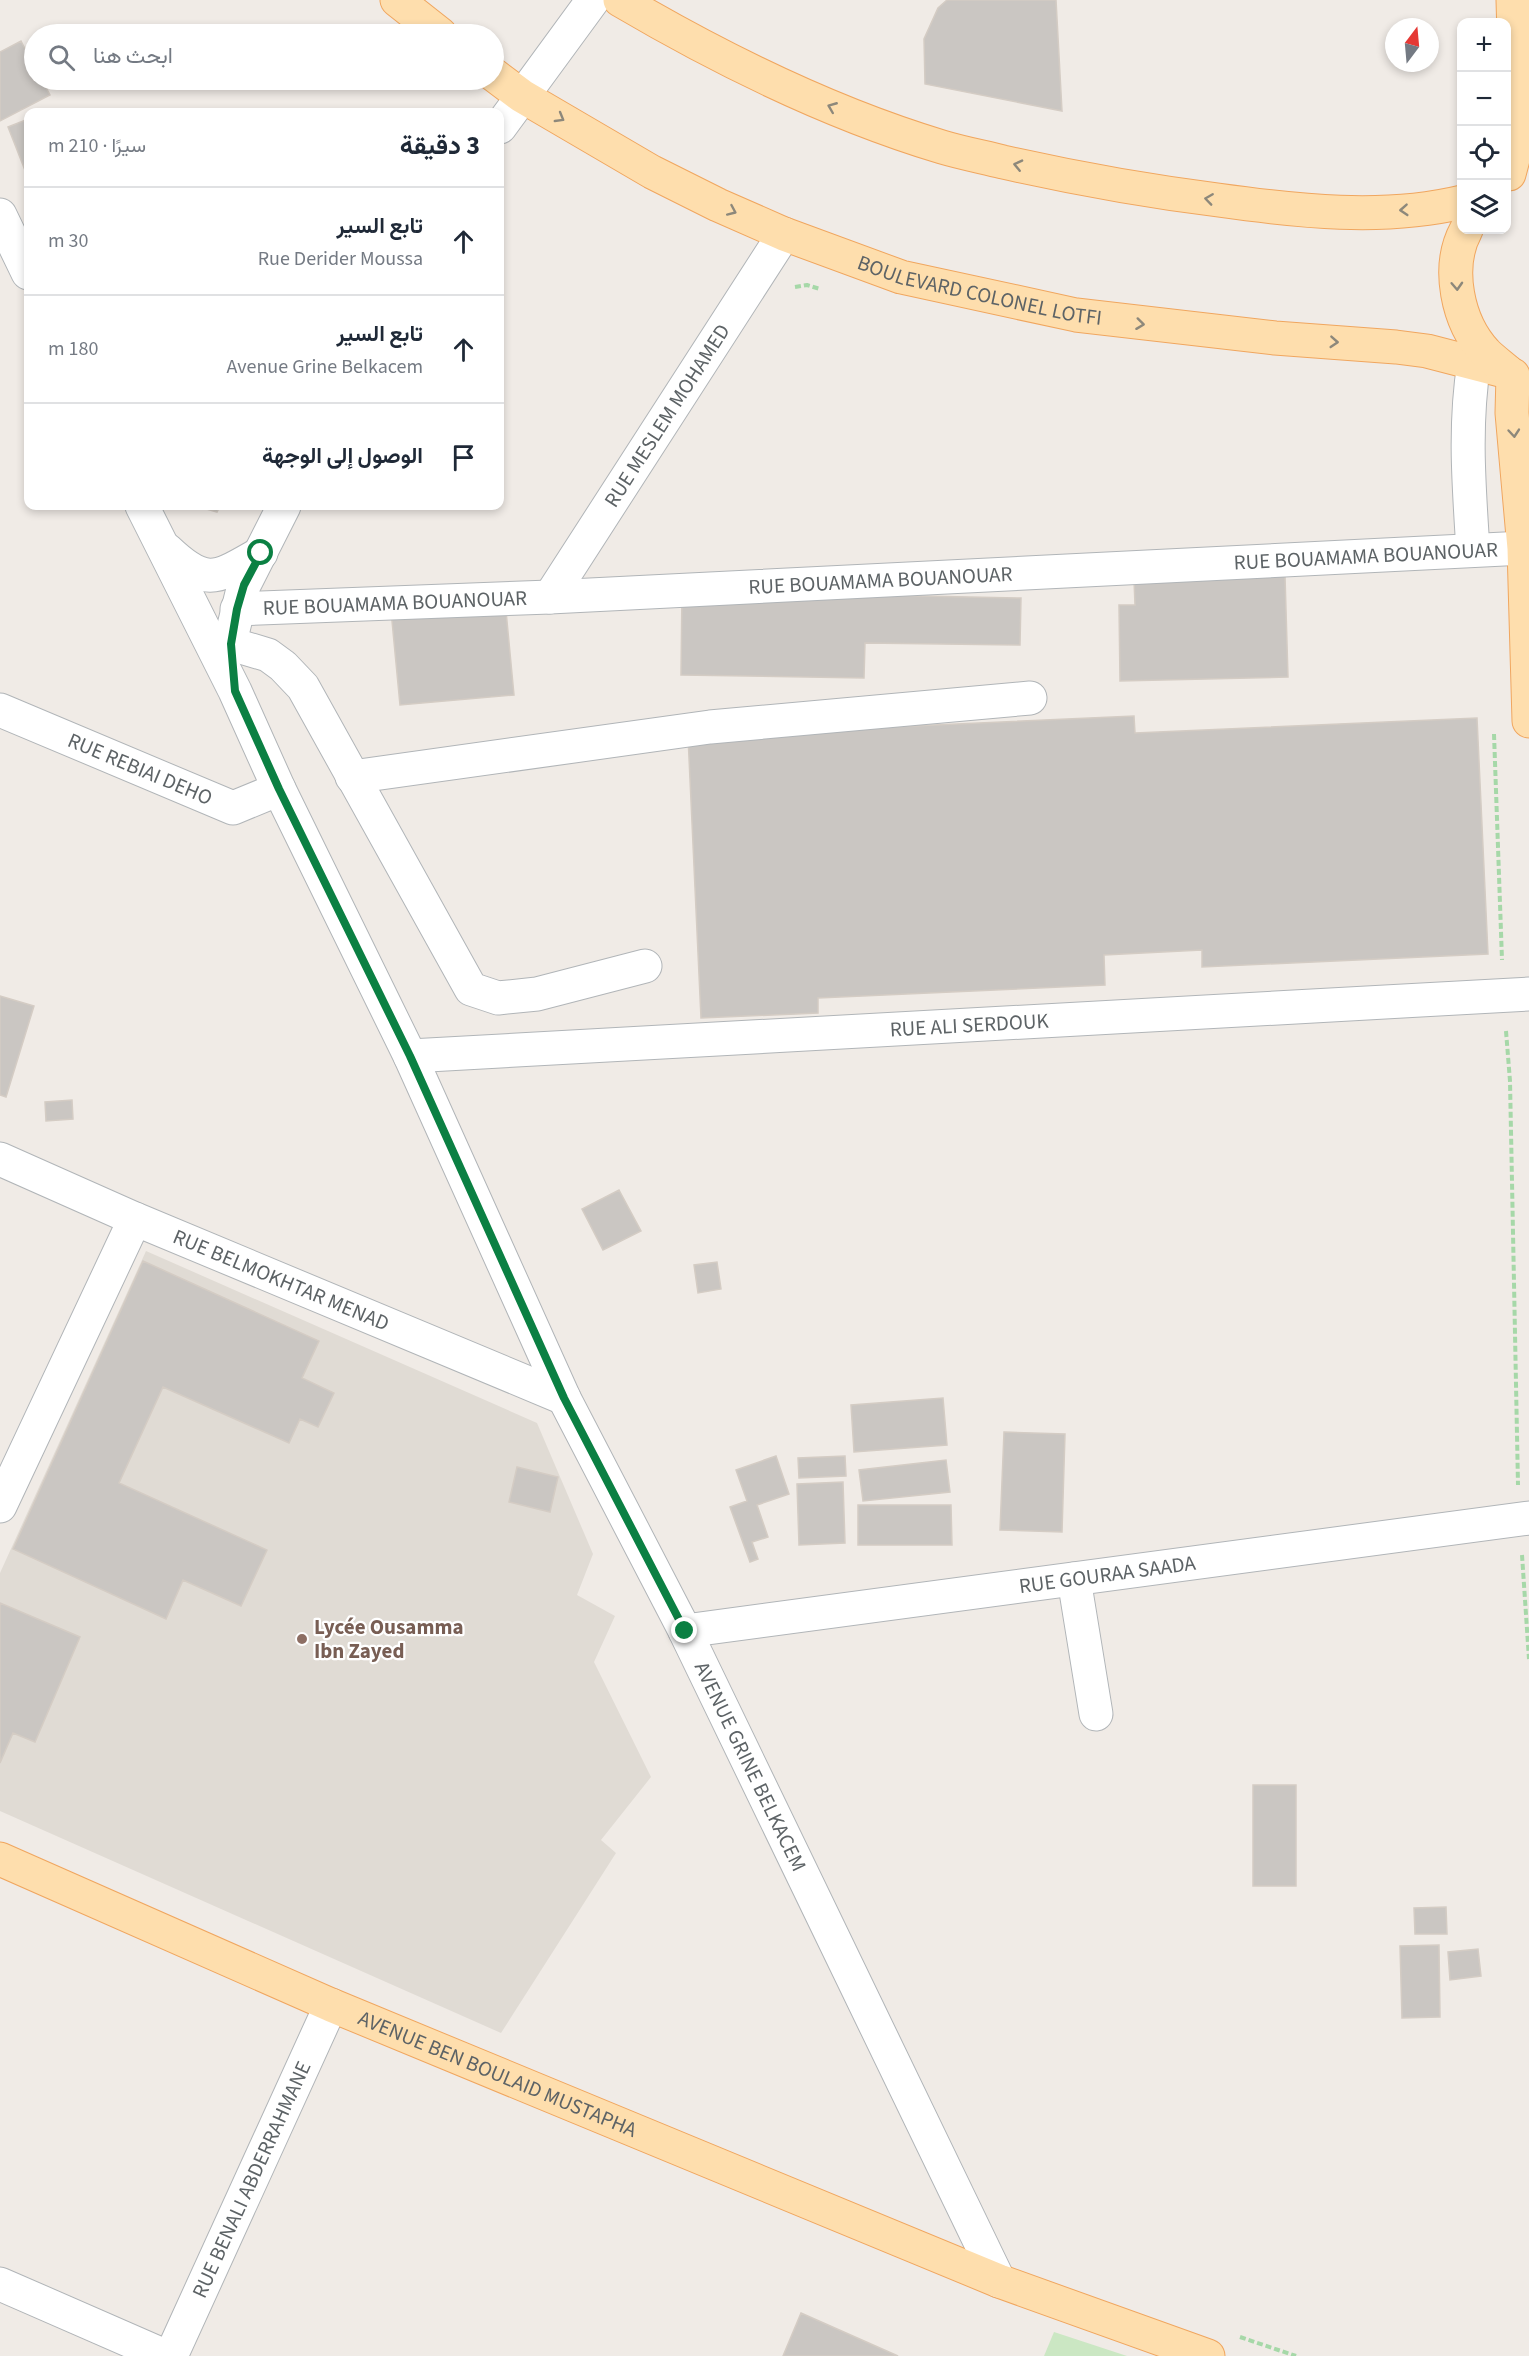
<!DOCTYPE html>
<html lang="ar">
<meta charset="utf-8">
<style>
:root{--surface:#fff;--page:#f2f2f3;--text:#1f2937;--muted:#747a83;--line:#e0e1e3}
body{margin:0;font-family:"Source Sans 3",Vazirmatn,sans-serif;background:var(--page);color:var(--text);direction:rtl}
.controls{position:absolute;right:18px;top:18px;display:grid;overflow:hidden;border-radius:12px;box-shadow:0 3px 9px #0003}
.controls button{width:54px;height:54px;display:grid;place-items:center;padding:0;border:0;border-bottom:2px solid var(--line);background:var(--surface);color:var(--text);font:30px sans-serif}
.compass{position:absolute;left:1385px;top:18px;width:54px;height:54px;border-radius:50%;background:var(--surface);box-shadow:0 3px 9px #0003;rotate:16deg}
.stop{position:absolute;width:18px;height:18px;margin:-14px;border:4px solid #0b8043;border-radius:50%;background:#fff}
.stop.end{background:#0b8043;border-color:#fff;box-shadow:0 2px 6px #0008}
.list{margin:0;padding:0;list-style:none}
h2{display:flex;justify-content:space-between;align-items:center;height:78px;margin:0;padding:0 24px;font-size:26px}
h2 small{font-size:20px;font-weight:400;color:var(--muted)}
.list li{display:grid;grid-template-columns:39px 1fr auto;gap:18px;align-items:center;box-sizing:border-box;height:108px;padding:0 24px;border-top:2px solid var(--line)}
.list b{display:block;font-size:22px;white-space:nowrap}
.list p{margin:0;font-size:20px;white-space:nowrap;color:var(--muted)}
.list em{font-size:20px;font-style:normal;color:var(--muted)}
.icon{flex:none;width:33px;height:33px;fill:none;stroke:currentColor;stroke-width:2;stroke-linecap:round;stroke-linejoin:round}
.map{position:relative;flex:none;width:1529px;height:2356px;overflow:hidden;direction:ltr}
.search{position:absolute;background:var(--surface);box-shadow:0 3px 9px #0003;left:24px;top:24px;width:480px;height:66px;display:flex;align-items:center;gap:15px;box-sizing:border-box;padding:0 21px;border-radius:33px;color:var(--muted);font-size:22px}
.panel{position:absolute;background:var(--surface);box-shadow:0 3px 9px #0003;left:24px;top:108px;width:480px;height:402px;border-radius:12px;direction:rtl}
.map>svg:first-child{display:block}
.education{fill:#e0dbd4}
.green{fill:#cbe7c3}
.building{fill:#cac6c2;stroke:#d4ccc4;stroke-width:1.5}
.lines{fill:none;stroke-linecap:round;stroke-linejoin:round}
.minor-casing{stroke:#b1b5b8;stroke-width:35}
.major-casing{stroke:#f0a65f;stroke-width:35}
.path{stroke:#a6d8a8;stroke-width:4;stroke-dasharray:6 3;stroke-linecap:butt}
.minor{stroke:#fff;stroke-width:33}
.major{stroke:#fedead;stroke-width:33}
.oneway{stroke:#8d887b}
.route{stroke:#0b8043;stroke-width:8}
.education-dot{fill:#8d6e63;stroke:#fff;stroke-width:2}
.labels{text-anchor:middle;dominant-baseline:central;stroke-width:4.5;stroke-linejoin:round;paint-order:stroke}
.street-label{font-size:21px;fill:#5d6366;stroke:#fff}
.education-label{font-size:21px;font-weight:bold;fill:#785e54;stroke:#fff;text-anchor:start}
</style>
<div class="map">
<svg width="1529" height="2356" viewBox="0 0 1529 2356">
<rect width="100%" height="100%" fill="#f0ebe6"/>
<path class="education" d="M 146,1251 L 537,1423 L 593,1554 L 577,1595 L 615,1616 L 594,1662 L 651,1777 L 601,1840 L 616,1853 L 501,2033 L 0,1811 L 0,1573 Z"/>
<path class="green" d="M 1054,2332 L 1127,2356 L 1044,2356 Z"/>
<path class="building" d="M 947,0 L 1056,0 L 1062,111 L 925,84 L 924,39 L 938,8 Z
M 21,41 L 34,66 L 34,80 L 42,80 L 50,95 L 0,121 L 0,52 Z
M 28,119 L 28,178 L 8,127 Z
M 196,506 L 220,506 L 217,512 Z
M 1285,576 L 1288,677 L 1120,681 L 1119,605 L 1135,605 L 1134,580 Z
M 504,590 L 514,695 L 400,705 L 390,600 Z
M 682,591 L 1021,598 L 1020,645 L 865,643 L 864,678 L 681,675 Z
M 1134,716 L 1135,733 L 1477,718 L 1488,954 L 1202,967 L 1202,950 L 1104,955 L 1105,985 L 818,998 L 818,1013 L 701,1018 L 688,736 Z
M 0,996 L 34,1006 L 6,1097 L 0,1095 Z
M 72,1100 L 73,1119 L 46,1121 L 45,1102 Z
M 619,1190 L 641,1231 L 603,1250 L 582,1209 Z
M 143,1261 L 319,1341 L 302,1378 L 334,1393 L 318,1427 L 300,1419 L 289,1443 L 163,1387 L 119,1483 L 267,1550 L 241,1606 L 183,1580 L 166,1619 L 13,1549 Z
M 717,1262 L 721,1289 L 698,1293 L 694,1265 Z
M 943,1398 L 947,1445 L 854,1452 L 851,1405 Z
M 1004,1432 L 1065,1434 L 1062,1532 L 1000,1530 Z
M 776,1456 L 789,1494 L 757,1505 L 768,1537 L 752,1542 L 758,1559 L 750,1562 L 730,1507 L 747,1501 L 736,1470 Z
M 845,1456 L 846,1476 L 799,1478 L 798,1458 Z
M 946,1460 L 950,1492 L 863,1501 L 859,1470 Z
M 517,1467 L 558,1477 L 550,1512 L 509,1502 Z
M 843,1482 L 845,1543 L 799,1545 L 797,1484 Z
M 858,1505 L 951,1505 L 952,1545 L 858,1545 Z
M 0,1603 L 80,1637 L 35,1742 L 13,1733 L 0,1763 Z
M 1253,1785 L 1296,1785 L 1296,1886 L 1253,1886 Z
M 1446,1907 L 1447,1934 L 1415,1934 L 1414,1908 Z
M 1439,1945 L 1440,2017 L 1402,2018 L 1400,1946 Z
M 1478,1949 L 1481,1976 L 1450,1980 L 1448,1952 Z
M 801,2313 L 898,2356 L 783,2356 Z"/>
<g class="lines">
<g class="minor-casing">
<g id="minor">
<path d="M 500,127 L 593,0"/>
<path d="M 0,215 L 28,273"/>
<path id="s1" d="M 142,506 L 235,691 L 279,789 L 410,1056 L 564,1398 L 685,1631 L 999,2281"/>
<path d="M 167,550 C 207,588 217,578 261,553"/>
<path d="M 1473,550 C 1469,487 1464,426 1474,363"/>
<path id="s2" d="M 550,597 L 784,234"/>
<path id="s3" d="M 237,609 L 550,597 L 1524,548"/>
<path d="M 233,630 L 244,585 L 284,506"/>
<path d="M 231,644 L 268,655 L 283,666 L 303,687 L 471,989 L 498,998 L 537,994 L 645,966"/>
<path id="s4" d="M 0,710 L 233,808 L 279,789"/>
<path d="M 352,777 L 710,727 L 1030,698"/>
<path id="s5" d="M 410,1056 L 1529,994"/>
<path id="s6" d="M 0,1159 L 135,1219 L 564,1398"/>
<path d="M 0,1506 L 135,1219"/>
<path d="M 1074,1579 L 1096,1714"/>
<path id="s7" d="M 685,1631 L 1529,1518"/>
<path d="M 0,2284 L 165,2356"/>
<path id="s8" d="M 171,2356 L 331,2005"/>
</g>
</g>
<g class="major-casing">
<g id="major">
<path d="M 397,0 L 440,34"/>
<path d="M 620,0 C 722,60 829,113 942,147 C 962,153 983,157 1003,162 C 1074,178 1146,191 1218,200 C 1297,211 1383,221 1462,202"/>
<path id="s9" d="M 494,75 L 522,96 L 652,172 L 718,205 L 784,234 L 901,277 L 1076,315 L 1275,338 L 1396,347 L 1427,351 L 1508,372"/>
<path d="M 1509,174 L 1517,144 L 1513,0"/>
<path d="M 1466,230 C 1446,267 1457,322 1486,353 C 1492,359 1500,365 1507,371"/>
<path d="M 1513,375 L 1512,413 L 1524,548 L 1529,721"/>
<path id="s10" d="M 0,1859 L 331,2005 L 999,2281 L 1208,2356"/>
</g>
</g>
<path class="path" d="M 795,287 L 807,285 L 820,289
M 1494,734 L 1502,960
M 1506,1031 L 1510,1081 L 1518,1485
M 1522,1555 L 1529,1659
M 1240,2337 L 1296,2356"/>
<use href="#minor" class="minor"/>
<use href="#major" class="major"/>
</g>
<defs><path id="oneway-chevron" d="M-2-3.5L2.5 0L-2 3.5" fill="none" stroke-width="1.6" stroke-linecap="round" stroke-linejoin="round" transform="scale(1.5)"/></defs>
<g class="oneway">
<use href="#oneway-chevron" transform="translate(832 107) rotate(-158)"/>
<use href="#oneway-chevron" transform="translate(560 118) rotate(30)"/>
<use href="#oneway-chevron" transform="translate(1018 165) rotate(-167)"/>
<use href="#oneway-chevron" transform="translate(1209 199) rotate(-172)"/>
<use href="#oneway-chevron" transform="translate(1404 210) rotate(176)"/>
<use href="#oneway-chevron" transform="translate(732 211) rotate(24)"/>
<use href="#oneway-chevron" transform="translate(1457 286) rotate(87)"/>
<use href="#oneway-chevron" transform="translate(1140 324) rotate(7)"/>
<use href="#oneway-chevron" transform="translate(1334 342) rotate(4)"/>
<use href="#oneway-chevron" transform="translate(1514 433) rotate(85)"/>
</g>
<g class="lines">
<path class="route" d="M 261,553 L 244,585 L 237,609 L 231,644 L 235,691 L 279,789 L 410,1056 L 564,1398 L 685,1631"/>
</g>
<circle class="education-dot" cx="302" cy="1639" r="6"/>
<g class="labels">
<g class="street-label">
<text stroke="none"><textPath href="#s9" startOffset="536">BOULEVARD COLONEL LOTFI</textPath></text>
<text stroke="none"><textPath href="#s2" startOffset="216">RUE MESLEM MOHAMED</textPath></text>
<text stroke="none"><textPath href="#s3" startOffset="1130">RUE BOUAMAMA BOUANOUAR</textPath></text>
<text stroke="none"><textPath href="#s3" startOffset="644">RUE BOUAMAMA BOUANOUAR</textPath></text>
<text stroke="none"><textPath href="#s3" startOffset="158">RUE BOUAMAMA BOUANOUAR</textPath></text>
<text stroke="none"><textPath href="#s4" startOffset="152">RUE REBIAI DEHO</textPath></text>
<text stroke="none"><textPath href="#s5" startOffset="560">RUE ALI SERDOUK</textPath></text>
<text stroke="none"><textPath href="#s6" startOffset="306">RUE BELMOKHTAR MENAD</textPath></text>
<text stroke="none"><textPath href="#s7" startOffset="426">RUE GOURAA SAADA</textPath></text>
<text stroke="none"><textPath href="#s1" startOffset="1400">AVENUE GRINE BELKACEM</textPath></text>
<text stroke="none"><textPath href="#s10" startOffset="542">AVENUE BEN BOULAID MUSTAPHA</textPath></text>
<text stroke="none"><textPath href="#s8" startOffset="194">RUE BENALI ABDERRAHMANE</textPath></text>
</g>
<g class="education-label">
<text x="314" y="1627">Lycée Ousamma<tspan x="314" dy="24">Ibn Zayed</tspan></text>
</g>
</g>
</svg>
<div class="controls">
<button>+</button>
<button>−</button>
<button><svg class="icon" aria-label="locate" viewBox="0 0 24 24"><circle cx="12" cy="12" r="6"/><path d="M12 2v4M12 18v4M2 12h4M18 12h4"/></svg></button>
<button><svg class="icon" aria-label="layers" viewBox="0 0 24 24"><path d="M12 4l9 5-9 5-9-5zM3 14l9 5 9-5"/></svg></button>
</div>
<svg class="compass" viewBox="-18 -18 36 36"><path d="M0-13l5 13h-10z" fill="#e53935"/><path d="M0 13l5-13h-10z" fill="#747a83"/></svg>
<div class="stop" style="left:261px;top:553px"></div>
<div class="stop end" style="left:685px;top:1631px"></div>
<div class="search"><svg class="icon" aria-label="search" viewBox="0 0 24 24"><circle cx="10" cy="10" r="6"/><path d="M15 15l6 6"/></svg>ابحث هنا</div>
<section class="panel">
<h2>3 دقيقة<small>سيرًا · 210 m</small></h2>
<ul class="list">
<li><svg class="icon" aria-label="ahead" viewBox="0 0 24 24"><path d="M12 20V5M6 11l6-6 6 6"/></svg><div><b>تابع السير</b><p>Rue Derider Moussa</p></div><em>30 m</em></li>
<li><svg class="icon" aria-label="ahead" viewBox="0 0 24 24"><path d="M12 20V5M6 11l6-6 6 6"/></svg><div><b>تابع السير</b><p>Avenue Grine Belkacem</p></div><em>180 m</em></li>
<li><svg class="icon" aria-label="arrive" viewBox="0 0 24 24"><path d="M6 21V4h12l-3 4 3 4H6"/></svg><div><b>الوصول إلى الوجهة</b></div></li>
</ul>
</section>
</div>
